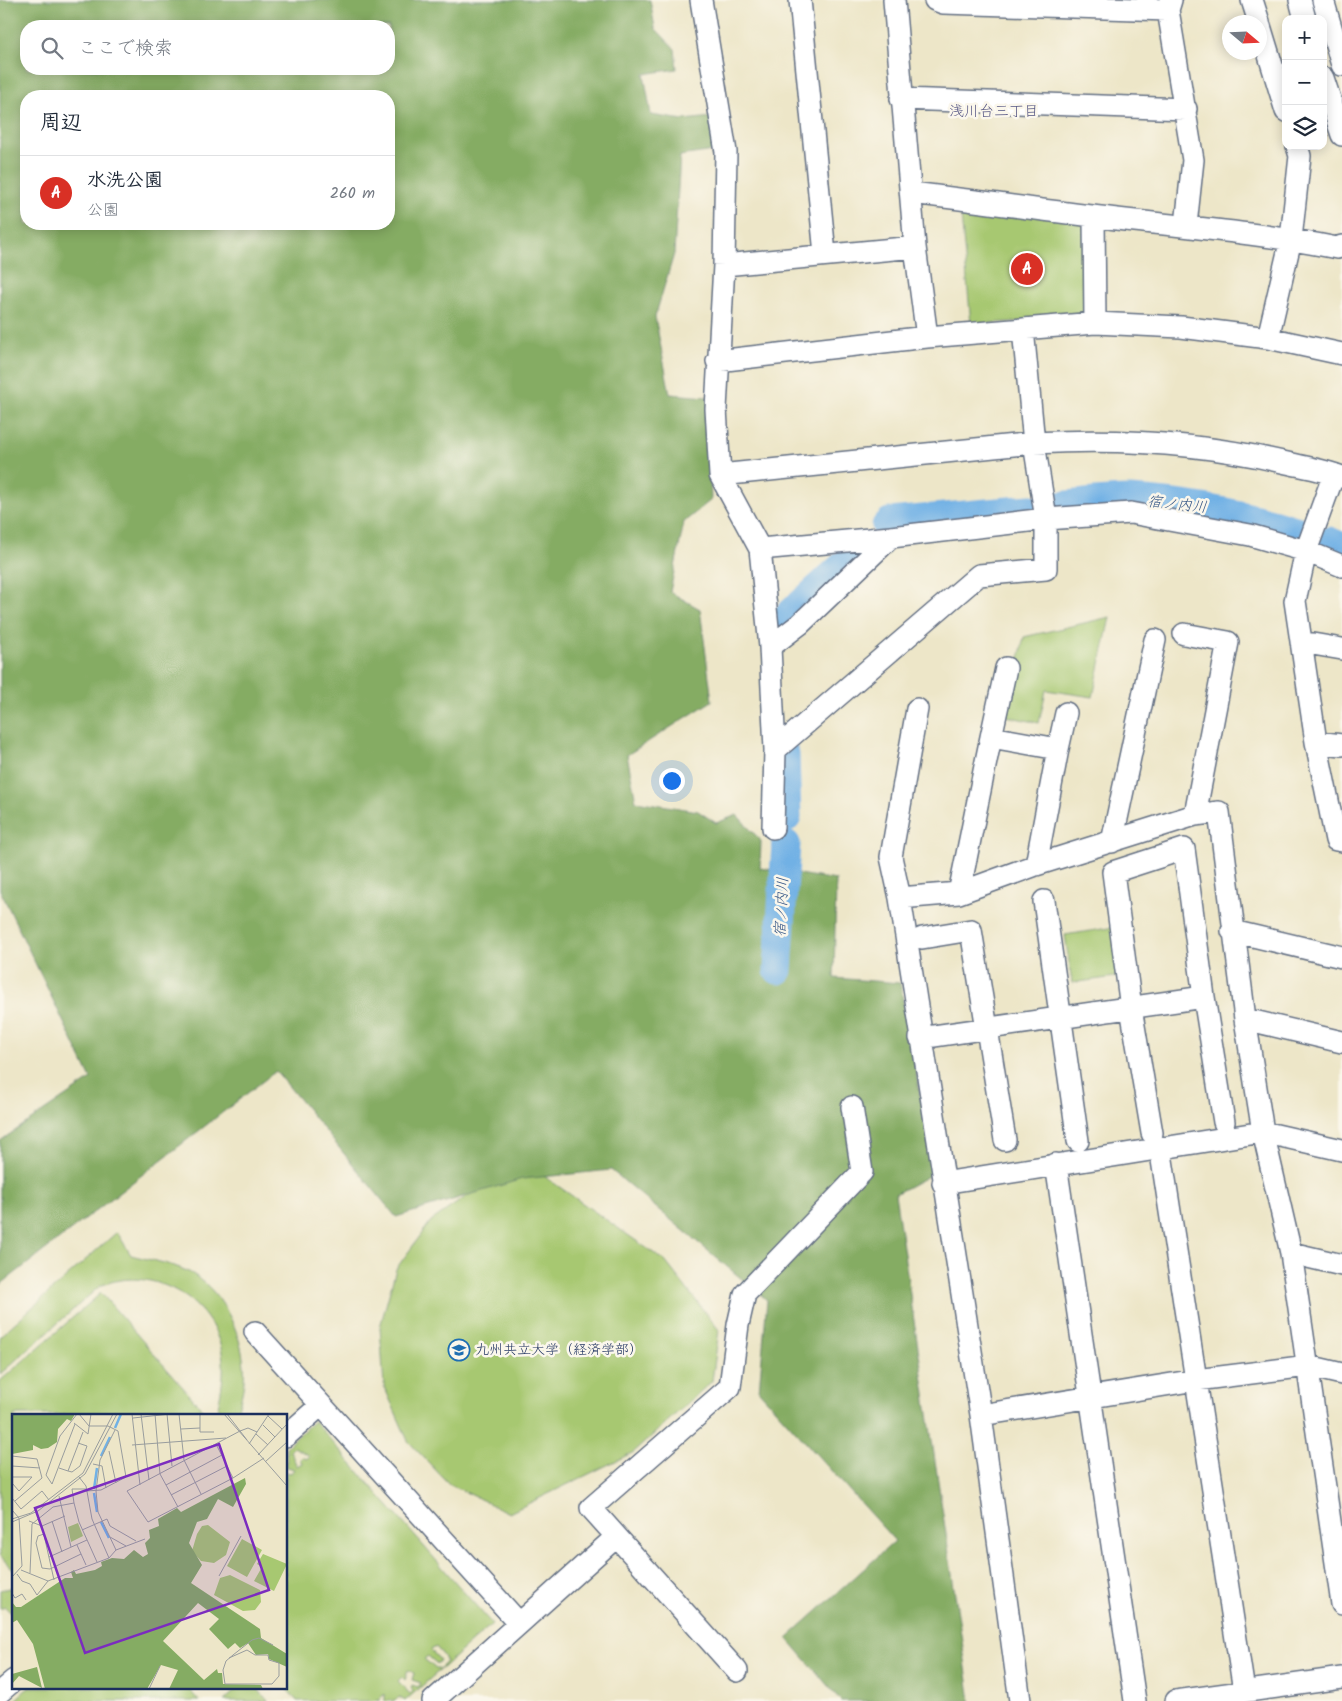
<!DOCTYPE html>
<html lang="ja">
<meta charset="utf-8">
<style>
:root{--surface:#fff;--page:#f2f2f3;--text:#1f2937;--muted:#747a83;--line:#e0e1e3;--accent:#d93025}
body{margin:0;font-family:Kalam,"Klee One",sans-serif;background:var(--page);color:var(--text)}
.controls{position:absolute;right:15px;top:15px;display:grid;overflow:hidden;border-radius:10px;box-shadow:0 2px 12px #0003}
.controls button{width:45px;height:45px;display:grid;place-items:center;padding:0;border:0;border-bottom:1px solid var(--line);background:var(--surface);color:var(--text);font:25px sans-serif}
.compass{position:absolute;left:1222px;top:15px;width:45px;height:45px;border-radius:50%;background:var(--surface);box-shadow:0 2px 12px #0003;rotate:109deg}
.you{position:absolute;left:671px;top:780px;width:18px;height:18px;margin:-12px;border:4px solid #fff;border-radius:50%;background:#1a73e8;box-shadow:0 0 0 8px #1a73e833}
.badge{display:grid;place-items:center;width:32px;height:32px;border-radius:50%;background:var(--accent);color:#fff;font-size:16px;font-weight:700}
.pin{position:absolute;translate:-50% -50%;border:2px solid #fff;box-shadow:0 1px 5px #0006}
.list{margin:0;padding:0;list-style:none}
h2{display:flex;justify-content:space-between;align-items:center;height:65px;margin:0;padding:0 20px;font-size:21px}
h2 small{font-size:16px;font-weight:400;color:var(--muted)}
.list li{display:grid;grid-template-columns:32px 1fr auto;gap:15px;align-items:center;box-sizing:border-box;height:75px;padding:0 20px;border-top:1px solid var(--line)}
.list b{display:block;font-size:19px;white-space:nowrap}
.list p{margin:0;font-size:16px;white-space:nowrap;color:var(--muted)}
.list em{font-size:16px;font-style:normal;color:var(--muted)}
.icon{flex:none;width:28px;height:28px;fill:none;stroke:currentColor;stroke-width:2;stroke-linecap:round;stroke-linejoin:round}
.map{position:relative;flex:none;width:1342px;height:1701px;overflow:hidden}
.search{position:absolute;background:var(--surface);box-shadow:0 2px 12px #0003;left:20px;top:20px;width:375px;height:55px;display:flex;align-items:center;gap:12px;box-sizing:border-box;padding:0 18px;border-radius:20px;color:var(--muted);font-size:19px}
.panel{position:absolute;background:var(--surface);box-shadow:0 2px 12px #0003;left:20px;top:90px;width:375px;height:140px;border-radius:20px}
.map>svg:first-child{display:block}
.green{fill:#a7c871;stroke:#617c68;fill-rule:evenodd}
.forest{fill:#85ac63;stroke:#506e60;fill-rule:evenodd}
.lines{fill:none;stroke-linecap:round;stroke-linejoin:round}
.river{stroke:#71b1e5;stroke-width:29}
.minor-casing{stroke:#646f83;stroke-width:24}
.minor{stroke:#fff;stroke-width:21}
.labels{text-anchor:middle;dominant-baseline:central;stroke-width:5;stroke-linejoin:round;paint-order:stroke}
.poi-label{font-size:14px;fill:#1b2f5e;stroke:#fbf7ec;text-anchor:start}
.neighbourhood-label{font-size:15px;fill:#595a86;stroke:#fbf7ec}
.water-label{font-size:15px;font-style:italic;fill:#355686;stroke:#fbf7ec}
.inset-river{fill:none;stroke:#71b1e5;stroke-width:2.5}
.inset-road{fill:none;stroke:#999d9e;stroke-width:1}
.view{fill:#7b2cbf;fill-opacity:0.15;stroke:#7b2cbf;stroke-width:2.5}
.inset-edge{fill:none;stroke:#1b2f5e;stroke-width:2.5}
</style>
<div class="map">
<svg width="1342" height="1701" viewBox="0 0 1342 1701">
<rect width="100%" height="100%" fill="#fbf7ec"/>
<filter id="ink" filterUnits="userSpaceOnUse"><feTurbulence type="fractalNoise" baseFrequency=".02" numOctaves="2"/><feDisplacementMap in="SourceGraphic" scale="10" xChannelSelector="R" yChannelSelector="G"/><feConvolveMatrix kernelMatrix="1 2 1 2 8 2 1 2 1" color-interpolation-filters="sRGB"/></filter>
<filter id="wash" filterUnits="userSpaceOnUse"><feTurbulence type="fractalNoise" baseFrequency=".0096" numOctaves="4" result="noise"/><feDisplacementMap in="SourceGraphic" scale="20" xChannelSelector="R" yChannelSelector="G"/><feGaussianBlur stdDeviation="1.12" result="paint"/><feColorMatrix in="noise" values="0 0 0 0 0 0 0 0 0 0 0 0 0 0 0 0 0 1.4 0 .05"/><feComposite in="paint" operator="in"/></filter>
<g filter="url(#wash)">
<rect width="100%" height="100%" fill="#ede6c8"/>
<path class="green" d="M 960,204 L 1090,221 L 1088,318 L 971,324 Z
M 1110,617 L 1093,697 L 1046,690 L 1039,723 L 1006,716 L 1024,637 Z
M 1115,927 L 1122,976 L 1072,983 L 1065,935 Z
M 538,1172 L 665,1261 L 719,1330 L 712,1381 L 634,1452 L 509,1513 L 449,1484 L 408,1441 L 384,1386 L 380,1327 L 396,1269 L 431,1221 L 480,1187 Z
M 117,1232 L 131,1255 C 149,1260 170,1263 187,1271 C 220,1287 241,1330 244,1366 C 246,1382 241,1399 236,1415 L 214,1415 L 217,1412 C 222,1387 228,1361 217,1336 C 199,1292 145,1266 100,1286 L 0,1374 L 0,1336 Z
M 101,1293 L 207,1415 L 14,1415 L 14,1571 L 0,1556 L 0,1381 Z
M 314,1421 L 492,1624 L 405,1701 L 399,1697 L 395,1701 L 385,1701 L 385,1694 L 380,1698 L 380,1701 L 376,1699 L 374,1701 L 297,1701 L 285,1687 L 286,1472 L 291,1473 L 294,1469 L 287,1467 L 286,1447 ZM 294,1447 L 310,1456 L 306,1459 L 303,1457 L 300,1459 L 302,1463 L 297,1466 L 290,1451 ZM 436,1647 L 444,1656 L 446,1661 L 440,1669 L 436,1669 L 424,1659 L 428,1656 L 437,1664 L 440,1660 L 431,1650 ZM 408,1670 L 414,1673 L 412,1680 L 421,1683 L 418,1687 L 412,1685 L 411,1688 L 413,1691 L 410,1694 L 398,1681 L 402,1677 L 405,1680 Z
M 14,1587 L 14,1616 L 5,1607 L 0,1609 L 0,1590 Z
M 29,1687 L 187,1687 L 199,1701 L 14,1701 Z
M 239,1687 L 256,1687 L 268,1701 L 224,1701 Z"/>
<path class="forest" d="M 0,0 L 650,0 L 655,28 L 675,49 L 677,69 L 644,74 L 651,115 L 684,120 L 711,117 L 714,151 L 680,156 L 674,254 L 655,317 L 670,394 L 708,397 L 711,500 L 684,522 L 670,592 L 700,609 L 712,701 L 627,755 L 636,801 L 698,811 L 716,823 L 737,815 L 761,841 L 760,868 L 836,880 L 834,978 L 900,983 L 934,1173 L 895,1194 L 971,1701 L 841,1701 L 787,1638 L 895,1541 L 759,1391 L 767,1300 L 611,1170 L 522,1179 L 396,1217 L 276,1071 L 0,1285 L 0,1141 L 91,1079 L 0,890 ZM 26,26 L 389,26 L 389,69 L 26,69 ZM 26,96 L 389,96 L 389,224 L 26,224 Z"/>
<g class="lines">
<path class="river" d="M 1056,506 C 1080,504 1105,500 1129,500 C 1186,503 1241,513 1296,530
M 886,526 L 890,522 L 1031,509
M 1329,541 L 1342,547
M 780,623 L 859,551
M 785,755 L 787,817
M 778,970 L 786,844"/>
</g>
</g>
<g filter="url(#ink)">
<g class="lines">
<g class="minor-casing">
<path id="minor" d="M 701,0 L 726,152 L 724,265 L 716,409 L 720,475 L 760,549 L 770,647 L 775,750 L 773,828
M 800,0 L 825,254
M 894,0 L 915,247 L 927,337
M 935,0 L 943,3 L 1168,10
M 1171,0 L 1168,10 L 1193,160 L 1186,225
M 1252,0 L 1259,22
M 1300,0 L 1305,19
M 1323,0 L 1342,65
M 1260,26 L 1286,111
M 1323,78 L 1342,135
M 901,99 L 1186,109
M 911,193 C 971,200 1032,209 1092,216 C 1174,226 1256,232 1337,248 L 1342,246
M 1094,217 L 1095,323
M 724,265 L 915,247
M 1268,338 L 1291,239 L 1300,156 L 1297,146
M 717,361 L 927,337 L 1095,323 L 1181,327 L 1268,338 L 1342,354
M 1334,474 L 1306,551 L 1295,601 L 1316,742 L 1336,840 L 1342,841
M 720,475 L 1034,443 C 1120,438 1203,443 1287,463 C 1305,467 1325,470 1342,477
M 760,549 L 891,537 L 1046,519 L 1131,513 L 1250,535 L 1306,551 L 1342,566
M 1184,634 L 1228,642 L 1195,815
M 1301,642 L 1342,649
M 770,647 L 800,624 L 891,537
M 991,737 L 1006,668
M 1316,742 L 1342,745
M 1058,749 L 1066,713
M 775,750 L 979,575 L 1046,569 L 1046,519 L 1034,443 L 1023,329
M 1112,842 L 1155,640
M 959,893 L 991,737 L 1058,749 L 1036,865
M 900,898 L 891,857 L 917,709
M 1044,901 L 1078,1141
M 1232,931 L 1342,957
M 922,938 L 971,930 L 1005,1140
M 1204,997 L 1224,1122
M 1245,1019 L 1342,1042
M 920,1038 C 1015,1024 1109,1011 1204,997 L 1184,849 L 1113,872 L 1131,1008 L 1152,1133
M 1160,1147 L 1244,1691
M 1056,1164 L 1135,1701
M 943,1183 L 1263,1132 L 1342,1150
M 1291,1253 L 1342,1265
M 255,1332 L 519,1623
M 981,1415 L 1196,1380 L 1308,1366 L 1342,1374
M 286,1436 L 321,1405
M 737,1671 L 591,1508 L 730,1387 L 738,1325 L 745,1294 L 862,1172 L 852,1107
M 0,1692 L 14,1680
M 433,1701 L 616,1537
M 1020,1701 L 981,1415 L 900,898 L 959,893 L 1036,865 L 1195,815 L 1219,812 L 1245,1019 L 1263,1132 L 1291,1253 L 1342,1604
M 1176,1701 L 1342,1678"/>
</g>
<use href="#minor" class="minor"/>
</g>
</g>
<defs>
<g id="university-ring" transform="scale(1.125)"><circle r="9.5" fill="#fbf7ec" stroke="#1f6fb2" stroke-width="1.5"/><path d="M0-5L7-2L0 1L-7-2ZM-4 1L0 2.5L4 1V4Q0 6-4 4Z" fill="#1f6fb2"/></g>
</defs>
<g fill-rule="evenodd">
<use href="#university-ring" x="459" y="1350"/>
</g>
<g class="labels">
<g class="poi-label">
<text x="475" y="1350">九州共立大学（経済学部）</text>
</g>
<g class="neighbourhood-label">
<text x="994" y="112">浅川台三丁目</text>
</g>
<g class="water-label">
<text transform="translate(1177 505) rotate(6)">宿ノ内川</text>
<text transform="translate(782 907) rotate(-87)">宿ノ内川</text>
</g>
</g>
<g transform="translate(12 1414)">
<rect width="275" height="275" fill="#ede6c8"/>
<path d="M 66,109 L 71,122 L 59,128 L 56,113 ZM 196,111 L 218,128 L 214,141 L 202,149 L 189,147 L 180,137 L 185,120 L 190,112 ZM 230,125 L 250,136 L 235,163 L 215,152 ZM 251,140 L 275,150 L 262,177 L 242,167 L 250,153 L 245,150 ZM 218,161 L 248,176 L 249,188 L 243,196 L 231,197 L 202,181 L 208,164 Z" fill="#a7c871"/>
<path d="M 0,0 L 63,0 L 59,7 L 55,5 L 46,15 L 45,28 L 36,34 L 29,35 L 21,31 L 21,36 L 0,40 ZM 233,64 L 234,70 L 221,93 L 206,85 L 195,105 L 185,108 L 177,129 L 190,151 L 179,169 L 248,215 L 249,224 L 275,240 L 275,253 L 257,245 L 256,240 L 244,241 L 236,229 L 228,234 L 223,229 L 216,235 L 197,215 L 207,205 L 186,189 L 151,227 L 192,266 L 205,255 L 206,259 L 210,259 L 211,270 L 249,271 L 251,275 L 157,275 L 166,256 L 149,251 L 135,275 L 33,275 L 21,230 L 5,206 L 0,209 L 0,188 L 4,193 L 9,193 L 53,164 L 61,164 L 59,158 L 62,156 L 64,160 L 83,156 L 90,152 L 89,148 L 100,144 L 112,145 L 122,136 L 131,143 L 136,140 L 133,129 L 138,124 L 137,116 L 147,112 L 146,105 L 165,94 L 169,98 ZM 25,253 L 30,274 L 7,262 L 0,270 L 0,260 Z" fill="#85ac63"/>
<path class="inset-river" d="M 103,14 L 109,0M 89,42 L 98,23M 82,75 L 85,54M 82,79 L 85,98M 89,108 L 97,124"/>
<path class="inset-road" d="M 67,0 L 77,12 L 96,12 L 106,17 L 114,63 L 89,76 L 74,77M 120,0 L 128,71M 129,0 L 137,66M 143,0 L 148,60 L 166,93M 155,0 L 160,52M 167,0 L 172,46 L 189,80M 188,0 L 188,18 L 202,18M 212,0 L 275,72M 215,0 L 235,26M 256,2 L 270,15M 121,4 L 158,0M 62,9 L 76,20 L 79,0M 63,10 L 40,70 L 34,61 L 48,22 L 65,0M 251,11 L 263,23M 169,15 L 188,14M 103,16 L 88,46 L 84,77 L 86,98 L 104,136M 245,18 L 236,14 L 228,17 L 115,77 L 136,108 L 221,64 L 252,44M 244,20 L 256,31M 204,30 L 221,64M 237,30 L 257,0M 120,31 L 214,24M 97,37 L 104,69M 246,41 L 275,10M 0,42 L 25,45 L 30,64 L 3,87M 253,48 L 275,28M 81,50 L 90,52 L 94,74M 0,52 L 28,54M 47,54 L 56,57 L 71,18M 56,57 L 60,58 L 68,52 L 75,32 L 66,29M 0,63 L 20,63 L 7,77 L 0,69M 67,63 L 74,72 L 80,105 L 97,144M 154,71 L 210,41M 74,75 L 60,75 L 62,89 L 67,108 L 85,148M 159,81 L 215,52M 47,82 L 59,133M 0,84 L 9,95 L 30,77 L 37,86M 0,96 L 7,104 L 10,152 L 0,163M 0,105 L 19,99 L 71,59 L 101,0M 17,107 L 30,112 L 53,102M 40,107 L 50,138M 0,108 L 26,97 L 73,60 L 105,0M 30,112 L 42,166M 70,116 L 95,105 L 98,112 L 124,127M 32,120 L 26,122 L 24,129 L 30,154 L 38,155 L 69,140M 98,123 L 114,132M 65,131 L 74,151M 37,143 L 75,126M 9,156 L 36,167 L 97,144 L 104,136 L 133,125M 18,159 L 20,110 L 41,93 L 62,89M 5,160 L 10,167 L 18,170 L 25,181 L 36,167M 207,162 L 229,122M 0,179 L 3,184 L 10,180 L 14,186M 217,244 L 235,236 L 243,241 L 256,241 L 257,246 L 267,249 L 267,262 L 260,270 L 213,270 L 211,256 L 214,247 L 221,241 L 240,226 L 247,224 L 261,231M 137,275 L 148,252"/>
<path class="view" d="M 207,30 L 257,176 L 73,239 L 23,94 Z"/>
<rect width="275" height="275" class="inset-edge"/>
</g>
</svg>
<div class="controls">
<button>+</button>
<button>−</button>
<button><svg class="icon" aria-label="layers" viewBox="0 0 24 24"><path d="M12 4l9 5-9 5-9-5zM3 14l9 5 9-5"/></svg></button>
</div>
<svg class="compass" viewBox="-18 -18 36 36"><path d="M0-13l5 13h-10z" fill="#e53935"/><path d="M0 13l5-13h-10z" fill="#747a83"/></svg>
<div class="you"></div>
<div class="pin badge" style="left:1027px;top:269px">A</div>
<div class="search"><svg class="icon" aria-label="search" viewBox="0 0 24 24"><circle cx="10" cy="10" r="6"/><path d="M15 15l6 6"/></svg>ここで検索</div>
<section class="panel">
<h2>周辺<small></small></h2>
<ul class="list">
<li><span class="badge">A</span><div><b>水洗公園</b><p>公園</p></div><em>260 m</em></li>
</ul>
</section>
</div>
